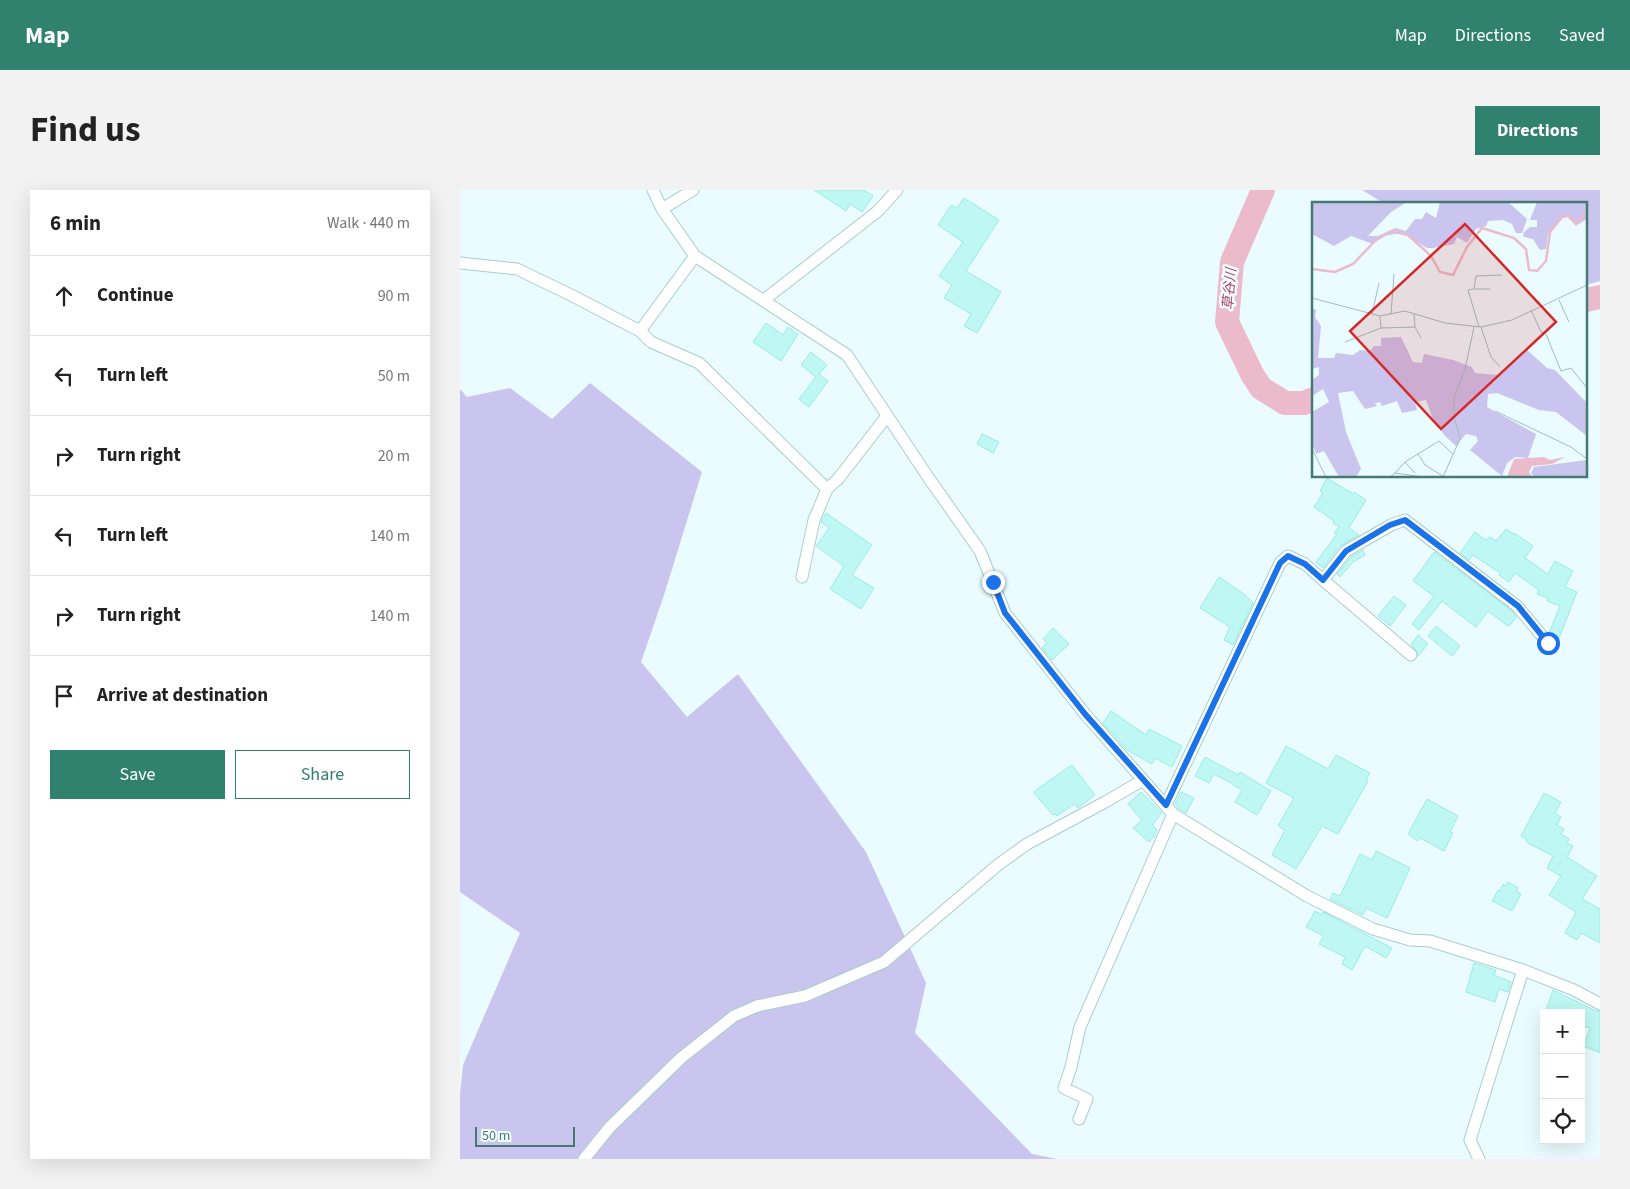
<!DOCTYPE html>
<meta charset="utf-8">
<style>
:root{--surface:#fff;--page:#f2f2f2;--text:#222;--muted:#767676;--line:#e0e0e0;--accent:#30816d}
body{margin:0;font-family:"Source Sans 3","Noto Sans JP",sans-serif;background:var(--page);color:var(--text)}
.controls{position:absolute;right:15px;bottom:15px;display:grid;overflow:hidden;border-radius:0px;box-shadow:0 5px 20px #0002}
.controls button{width:45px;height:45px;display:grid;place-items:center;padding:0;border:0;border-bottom:1px solid var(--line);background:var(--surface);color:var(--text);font:25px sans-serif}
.scale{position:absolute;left:15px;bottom:12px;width:100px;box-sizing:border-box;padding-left:5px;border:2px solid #467972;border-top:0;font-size:14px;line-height:18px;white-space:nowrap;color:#467972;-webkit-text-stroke:4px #f2fdff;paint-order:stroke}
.stop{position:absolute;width:15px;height:15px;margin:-11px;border:4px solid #1a73e8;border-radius:50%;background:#fff}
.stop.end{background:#1a73e8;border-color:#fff;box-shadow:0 1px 5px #0008}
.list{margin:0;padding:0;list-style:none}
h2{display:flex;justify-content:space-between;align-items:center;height:65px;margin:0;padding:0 20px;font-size:21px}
h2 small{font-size:16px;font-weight:400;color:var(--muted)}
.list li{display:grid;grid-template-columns:32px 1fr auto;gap:15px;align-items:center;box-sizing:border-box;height:80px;padding:0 20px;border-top:1px solid var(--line)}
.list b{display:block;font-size:19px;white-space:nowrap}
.list em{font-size:16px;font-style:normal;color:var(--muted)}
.actions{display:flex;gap:10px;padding:15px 20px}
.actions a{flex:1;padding:11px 0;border:1px solid var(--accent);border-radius:0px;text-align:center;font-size:18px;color:var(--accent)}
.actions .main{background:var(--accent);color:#fff}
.icon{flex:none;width:28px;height:28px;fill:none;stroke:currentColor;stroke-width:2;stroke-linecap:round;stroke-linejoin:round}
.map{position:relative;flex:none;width:1140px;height:969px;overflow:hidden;border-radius:0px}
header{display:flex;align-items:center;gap:30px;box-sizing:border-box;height:70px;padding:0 25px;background:var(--accent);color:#fff}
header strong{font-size:24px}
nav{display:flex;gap:28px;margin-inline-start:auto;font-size:18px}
.intro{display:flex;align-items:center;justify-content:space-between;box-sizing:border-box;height:120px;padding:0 30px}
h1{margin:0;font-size:35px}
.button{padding:12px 22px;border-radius:0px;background:var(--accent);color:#fff;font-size:18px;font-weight:700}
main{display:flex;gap:30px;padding:0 30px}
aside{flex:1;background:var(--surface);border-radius:0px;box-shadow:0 5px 20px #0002}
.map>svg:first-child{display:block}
.green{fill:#cac5ef}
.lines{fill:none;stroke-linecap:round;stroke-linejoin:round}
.river{stroke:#ecbbcb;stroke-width:24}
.building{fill:#bef7f3;stroke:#9cece5}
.minor-casing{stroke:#a8cecc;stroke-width:13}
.minor{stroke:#fff;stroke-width:11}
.route{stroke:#1a73e8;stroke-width:6}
.labels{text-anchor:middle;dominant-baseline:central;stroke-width:5;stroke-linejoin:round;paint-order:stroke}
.water-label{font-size:14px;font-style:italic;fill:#aa4765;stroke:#f2fdff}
.inset-river{fill:none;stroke:#ecbbcb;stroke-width:2.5}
.inset-road{fill:none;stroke:#9ec0be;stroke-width:1}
.view{fill:#d62828;fill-opacity:0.15;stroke:#d62828;stroke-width:2.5}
.inset-edge{fill:none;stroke:#467972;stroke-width:2.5}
</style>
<header>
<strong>Map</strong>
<nav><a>Map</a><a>Directions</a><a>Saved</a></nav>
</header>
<div class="intro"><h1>Find us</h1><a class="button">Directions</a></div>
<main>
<aside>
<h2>6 min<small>Walk · 440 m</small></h2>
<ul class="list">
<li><svg class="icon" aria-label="ahead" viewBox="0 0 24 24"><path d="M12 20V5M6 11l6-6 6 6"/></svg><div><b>Continue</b></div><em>90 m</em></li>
<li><svg class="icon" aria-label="left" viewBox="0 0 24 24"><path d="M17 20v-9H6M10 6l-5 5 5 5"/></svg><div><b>Turn left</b></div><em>50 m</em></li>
<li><svg class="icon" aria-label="right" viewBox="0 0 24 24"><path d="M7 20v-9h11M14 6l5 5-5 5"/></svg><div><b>Turn right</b></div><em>20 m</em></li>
<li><svg class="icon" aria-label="left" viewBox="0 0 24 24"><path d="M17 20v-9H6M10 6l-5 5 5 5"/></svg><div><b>Turn left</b></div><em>140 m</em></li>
<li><svg class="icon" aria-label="right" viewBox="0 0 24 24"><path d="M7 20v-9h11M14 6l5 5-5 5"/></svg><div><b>Turn right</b></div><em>140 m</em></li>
<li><svg class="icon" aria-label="arrive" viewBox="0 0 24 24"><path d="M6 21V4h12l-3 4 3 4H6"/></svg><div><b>Arrive at destination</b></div></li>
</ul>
<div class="actions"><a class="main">Save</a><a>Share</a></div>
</aside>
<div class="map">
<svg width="1140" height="969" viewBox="0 0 1140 969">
<rect width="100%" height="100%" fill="#eafcff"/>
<path class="green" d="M 902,0 L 1140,0 L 1140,91 L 1126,95 L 1126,14 L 925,14 Z
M 130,193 L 242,282 L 204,405 L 181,472 L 227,527 L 278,484 L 406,662 L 466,793 L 455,843 L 572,964 L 597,969 L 0,969 L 0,904 L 3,875 L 60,743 L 0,702 L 0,199 L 7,207 L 50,198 L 92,229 Z"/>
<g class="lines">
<path class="river" d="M 803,0 L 772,72 L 767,132 L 792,184 L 801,198 L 825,213 L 844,213 L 854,209
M 1126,110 L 1140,107"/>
</g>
<path class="building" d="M 354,0 L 404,0 L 413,6 L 402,22 L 390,14 L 386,21 Z
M 504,8 L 539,30 L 506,81 L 541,102 L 517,143 L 504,136 L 511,124 L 484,108 L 492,95 L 479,86 L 503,52 L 478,35 L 491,15 L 497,18 Z
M 306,133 L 323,145 L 328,137 L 338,144 L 321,171 L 293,152 Z
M 351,162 L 367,175 L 359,184 L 368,191 L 349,217 L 339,209 L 356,187 L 341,175 Z
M 522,244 L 539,252 L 533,263 L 517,254 Z
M 867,288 L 893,304 L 894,302 L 906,310 L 889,338 L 899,345 L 880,356 L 863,378 L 856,372 L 877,344 L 874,343 L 879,337 L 873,333 L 874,331 L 854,317 L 863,303 L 860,301 Z
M 366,323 L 412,355 L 392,385 L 414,398 L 401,419 L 370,399 L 384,376 L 356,356 L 369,338 L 361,332 Z
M 1046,339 L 1053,344 L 1054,343 L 1073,356 L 1065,368 L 1088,384 L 1095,371 L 1113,381 L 1105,397 L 1117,402 L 1098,451 L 1094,450 L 1089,443 L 1100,416 L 1087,411 L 1088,408 L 1077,404 L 1079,400 L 1055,383 L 1049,392 L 1039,385 L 1040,383 L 1013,365 L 1009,370 L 1000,363 L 1015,342 L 1026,350 L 1030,347 L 1036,351 Z
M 903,360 L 905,365 L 893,372 L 880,387 L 877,384 L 891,367 Z
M 974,362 L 1052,421 L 1056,427 L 1051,434 L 1048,436 L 1028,421 L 1016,437 L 982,411 L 959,440 L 952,434 L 974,406 L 953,391 Z
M 759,387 L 784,404 L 793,413 L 773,455 L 764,450 L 770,437 L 740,418 Z
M 934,406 L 946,415 L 930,436 L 918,426 Z
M 976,436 L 1000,456 L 992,466 L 968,446 Z
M 593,438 L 609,454 L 592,470 L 582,458 L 587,453 L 583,449 Z
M 958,445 L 968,454 L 958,466 L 956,460 L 951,455 Z
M 651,521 L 686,545 L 689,539 L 722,556 L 712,577 L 695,568 L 692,574 L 667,560 L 643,533 Z
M 826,556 L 868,579 L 876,565 L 910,583 L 906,590 L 908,591 L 878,644 L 862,636 L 836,679 L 812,665 L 825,640 L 818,636 L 834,608 L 806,593 Z
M 745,567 L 778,585 L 780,582 L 811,601 L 797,625 L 775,612 L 782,600 L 773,595 L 773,594 L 754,584 L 749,593 L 735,586 Z
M 612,575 L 635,605 L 618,618 L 614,614 L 597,626 L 595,624 L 593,625 L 573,602 Z
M 681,602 L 702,623 L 692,635 L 697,640 L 694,647 L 689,652 L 673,638 L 682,630 L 668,614 Z
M 721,602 L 734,608 L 726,623 L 718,618 L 715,614 Z
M 1084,603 L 1101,612 L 1095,623 L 1101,627 L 1097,635 L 1104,639 L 1101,644 L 1109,649 L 1107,653 L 1113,656 L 1107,667 L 1137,686 L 1122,709 L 1140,719 L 1140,753 L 1121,743 L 1117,750 L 1105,743 L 1116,722 L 1089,705 L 1101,686 L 1087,678 L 1093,666 L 1066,652 L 1067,650 L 1061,646 Z
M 967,609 L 998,626 L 990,642 L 993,643 L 984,661 L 960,648 L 958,651 L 948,644 Z
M 916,661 L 950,678 L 927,728 L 906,718 L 903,725 L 870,709 L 873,703 L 880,706 L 900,664 L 912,670 Z
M 1048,692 L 1058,698 L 1056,701 L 1061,704 L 1052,721 L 1032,711 L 1038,700 L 1040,701 L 1043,694 L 1046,696 Z
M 855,721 L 862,725 L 863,722 L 932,758 L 926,768 L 905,756 L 892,780 L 882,774 L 885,767 L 859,754 L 864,746 L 846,737 Z
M 1014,773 L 1036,780 L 1034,785 L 1051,792 L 1048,802 L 1039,799 L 1035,812 L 1006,802 Z
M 1093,800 L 1136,821 L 1140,821 L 1140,863 L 1123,856 L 1130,838 L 1121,835 L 1121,823 L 1085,823 Z"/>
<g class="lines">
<g class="minor-casing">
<path id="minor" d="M 193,0 L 202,19 L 235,66 L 387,165 L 468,287 L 520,361 L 545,423 L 625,524 L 713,624 L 847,706 L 913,739 L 950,750 L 970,751 L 1063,780 L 1114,800 L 1140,814
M 202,19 L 233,0
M 0,73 L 57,79 L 111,105 L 180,141 L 235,66
M 304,110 L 418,21 L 437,0
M 180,141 L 191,152 L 239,173 L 367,299
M 342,387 L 354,330 L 367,299 L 378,289 L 427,226
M 863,390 L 951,465
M 706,615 L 820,373 L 828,366 L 845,374 L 863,390 L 886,361 L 931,335 L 945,330 L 1057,416 L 1088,453
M 619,929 L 627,909 L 604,898 L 611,877 L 620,837 L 713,624
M 124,969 L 150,937 L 221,868 L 274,826 L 297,816 L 345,806 L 424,772 L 539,674 L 567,654 L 647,611 L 683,590
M 1019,969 L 1010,950 L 1063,780"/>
</g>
<use href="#minor" class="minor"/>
</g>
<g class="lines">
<path class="route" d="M 533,392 L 545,423 L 625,524 L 706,615 L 820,373 L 828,366 L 845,374 L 863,390 L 886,361 L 930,335 L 945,330 L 1058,416 L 1088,453"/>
</g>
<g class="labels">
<g class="water-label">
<text transform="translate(770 99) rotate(-85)">草谷川</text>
</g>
</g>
<g transform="translate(852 12)">
<rect width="275" height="275" fill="#eafcff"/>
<path d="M 0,0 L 95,0 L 79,10 L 56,34 L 66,34 L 83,26 L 94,29 L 103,17 L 110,17 L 114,10 L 124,16 L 128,0 L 196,0 L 215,17 L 210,31 L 204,31 L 200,22 L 191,18 L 176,19 L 174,24 L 164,27 L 155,41 L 145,35 L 142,42 L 121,46 L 115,46 L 90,31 L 71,34 L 61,42 L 39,34 L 22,44 L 0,32 ZM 225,0 L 275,0 L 275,17 L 265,23 L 256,13 L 251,16 L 236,32 L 234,47 L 228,48 L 221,37 L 212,35 L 211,31 L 218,25 L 225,25 L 225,18 L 218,18 ZM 0,106 L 4,108 L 3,115 L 9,124 L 6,156 L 22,156 L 24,151 L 41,153 L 48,148 L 58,149 L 62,144 L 69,144 L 69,136 L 89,135 L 101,160 L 110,161 L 112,152 L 141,158 L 160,165 L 163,171 L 186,173 L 215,148 L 235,166 L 243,168 L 275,201 L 275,234 L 244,210 L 227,208 L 185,191 L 176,192 L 175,205 L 224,232 L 216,256 L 203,255 L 195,261 L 190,274 L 158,248 L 166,239 L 164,234 L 154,232 L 144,244 L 133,234 L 121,217 L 114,198 L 103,200 L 105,208 L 90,211 L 85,199 L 70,204 L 68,200 L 63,201 L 65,204 L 53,207 L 41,189 L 26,191 L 34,230 L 49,267 L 44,275 L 27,275 L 12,249 L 4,252 L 0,241 L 0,210 L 17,200 L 11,187 L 0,194 L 0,178 L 7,173 L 7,165 L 0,167 ZM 275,258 L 275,275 L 222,275 L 219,271 L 222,265 Z" fill="#cac5ef"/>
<path d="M 232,255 L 238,258 L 253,255 L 240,262 L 220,264 L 217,270 L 220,275 L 195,275 L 202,257 Z" fill="#ecbbcb"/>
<path class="inset-river" d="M 0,67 L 23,70 L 41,62 L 63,39 L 79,29 L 96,33 L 119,54 L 128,70 L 141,73 L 155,45 L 170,26 L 202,36 L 214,47 L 217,68 L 225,69 L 234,59 L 238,30 L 250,15 L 256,14 L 264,22 L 275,8"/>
<path class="inset-road" d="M 162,87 L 178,87M 0,96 L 68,114 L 93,109 L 133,121 L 169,125 L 200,118 L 275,83M 247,98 L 257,120M 219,108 L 229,130 L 234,132 L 249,169 L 259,166 L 275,186M 60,112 L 67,81M 79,112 L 82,72M 102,112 L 103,125 L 109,136M 167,125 L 156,88 L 162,87 L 164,74 L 190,73M 169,125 L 179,155 L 188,165M 69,126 L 103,125M 33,140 L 69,126 L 68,114M 183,209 L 259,245 L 275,257M 0,247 L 14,275M 106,252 L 113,263 L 131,274M 93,260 L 127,239 L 141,252M 83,271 L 93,260 L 103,271M 78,275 L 83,271 L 111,275M 131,275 L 148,237 L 142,216 L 142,196 L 153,167 L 162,125"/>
<path class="view" d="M 153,22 L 244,120 L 129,227 L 38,129 Z"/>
<rect width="275" height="275" class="inset-edge"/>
</g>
</svg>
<div class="controls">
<button>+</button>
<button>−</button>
<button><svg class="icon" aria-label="locate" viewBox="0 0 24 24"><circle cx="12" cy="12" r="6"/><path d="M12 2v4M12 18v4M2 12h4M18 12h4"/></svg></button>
</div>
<div class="scale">50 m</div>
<div class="stop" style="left:1088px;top:453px"></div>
<div class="stop end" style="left:533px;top:392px"></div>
</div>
</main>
